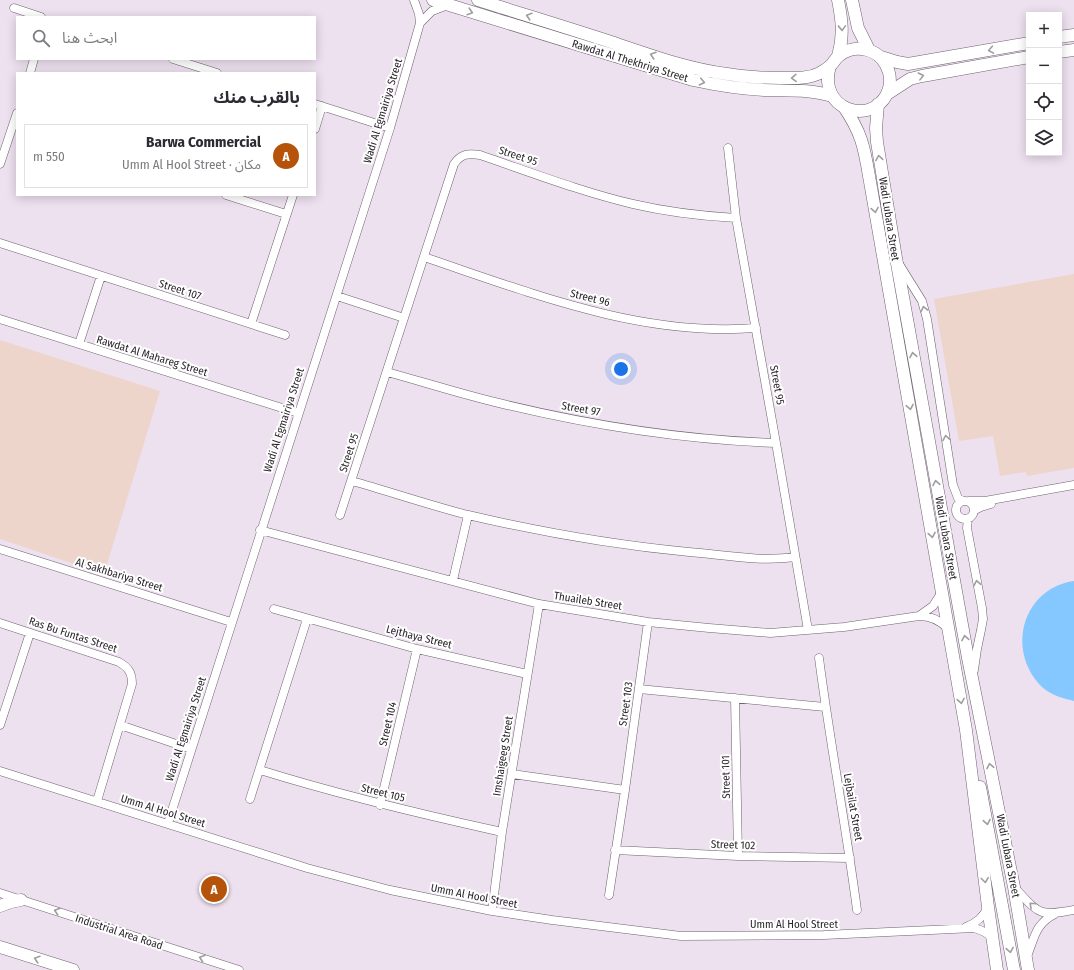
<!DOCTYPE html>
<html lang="ar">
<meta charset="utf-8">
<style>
:root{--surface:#fff;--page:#f7f7f7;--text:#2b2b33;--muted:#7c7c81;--line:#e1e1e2;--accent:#b45309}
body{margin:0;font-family:"Fira Sans Condensed","Noto Sans Arabic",sans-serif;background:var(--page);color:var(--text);direction:rtl}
.controls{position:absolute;right:12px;top:12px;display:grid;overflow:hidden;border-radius:0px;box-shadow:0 2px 10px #0003}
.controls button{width:36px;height:36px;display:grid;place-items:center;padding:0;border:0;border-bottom:1px solid var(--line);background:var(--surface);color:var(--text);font:20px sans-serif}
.you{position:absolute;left:621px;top:369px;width:14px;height:14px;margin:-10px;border:3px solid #fff;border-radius:50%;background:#1a73e8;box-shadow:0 0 0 6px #1a73e833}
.badge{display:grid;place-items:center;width:26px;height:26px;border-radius:50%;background:var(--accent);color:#fff;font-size:13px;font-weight:700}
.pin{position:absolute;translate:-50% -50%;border:2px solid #fff;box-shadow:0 1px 4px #0006}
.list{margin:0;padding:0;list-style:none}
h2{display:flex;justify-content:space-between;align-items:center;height:52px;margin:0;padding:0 16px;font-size:17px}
h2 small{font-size:13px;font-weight:400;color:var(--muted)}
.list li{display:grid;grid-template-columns:26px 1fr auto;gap:12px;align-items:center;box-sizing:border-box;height:64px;margin:0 8px 8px;padding:0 8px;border:1px solid var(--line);border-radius:0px}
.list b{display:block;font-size:15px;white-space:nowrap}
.list p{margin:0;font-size:13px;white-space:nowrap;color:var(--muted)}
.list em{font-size:13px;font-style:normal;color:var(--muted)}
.icon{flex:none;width:22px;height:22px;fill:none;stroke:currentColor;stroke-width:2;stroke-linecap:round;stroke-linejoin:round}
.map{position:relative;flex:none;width:1074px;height:970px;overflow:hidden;direction:ltr}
.search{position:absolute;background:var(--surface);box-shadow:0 2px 10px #0003;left:16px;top:16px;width:300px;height:44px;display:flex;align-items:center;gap:10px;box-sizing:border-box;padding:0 14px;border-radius:0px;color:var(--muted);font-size:15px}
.panel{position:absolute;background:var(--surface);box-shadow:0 2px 10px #0003;left:16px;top:72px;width:300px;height:124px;border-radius:0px;direction:rtl}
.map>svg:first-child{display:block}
.education{fill:#edd5cc}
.water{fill:#85c8ff}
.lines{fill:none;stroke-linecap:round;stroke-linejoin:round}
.street-casing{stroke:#6e626f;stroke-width:9}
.secondary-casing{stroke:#6e626f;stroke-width:13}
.street{stroke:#fff;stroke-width:8}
.secondary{stroke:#fff;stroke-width:12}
.oneway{stroke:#9f9da0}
.labels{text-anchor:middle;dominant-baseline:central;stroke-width:4;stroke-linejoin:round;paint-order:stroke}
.street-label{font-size:11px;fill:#2a252b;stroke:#fff}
</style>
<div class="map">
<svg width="1074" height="970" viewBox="0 0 1074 970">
<rect width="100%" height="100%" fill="#ede0ef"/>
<path class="education" d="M 1074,274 L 1074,468 L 1027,476 L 1026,472 L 1000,476 L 993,436 L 959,441 L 934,299 Z
M 0,340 L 160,391 L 104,574 L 0,539 Z"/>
<path class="water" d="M 1074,581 L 1074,701 C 1061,698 1048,694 1039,684 C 1006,647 1024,588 1074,581 Z"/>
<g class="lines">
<g class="street-casing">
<path id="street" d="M 14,8 L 41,17
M 420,23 L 432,11 L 448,5
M 173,59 L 217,73
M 30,73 L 34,59
M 315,104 L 390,128
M 315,129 L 322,106
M 728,148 L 736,218 L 776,443 L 808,630
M 0,164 L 17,113
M 226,195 L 286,214
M 0,243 L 285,335
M 424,257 C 531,293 641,337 756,328
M 899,264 L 922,301 L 927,319 L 953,485 L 958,498 L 963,501
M 337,296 L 404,318
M 0,319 L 298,413
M 251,324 L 293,195
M 79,344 L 101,276
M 387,372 C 427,383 467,396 507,405 C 595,426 686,440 776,443
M 352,481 C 391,492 429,505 468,515 C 541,532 615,545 689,552 C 725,555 760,562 795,557
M956 510a9 9 0 1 1 18 0a9 9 0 1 1-18 0Z
M 969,501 L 985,501 L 1074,485
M 975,510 L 981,507 L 991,504
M 340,515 L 454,164 C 461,154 468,153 480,155 C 530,172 582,192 633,204 C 667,212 701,216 736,218
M 968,519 L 967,528 L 982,608 L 983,619 L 981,630 L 977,649 L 974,670
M 260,530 L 539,604 L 648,622 L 709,628 L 770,633 L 844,627 L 919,616 C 931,616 940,620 948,629
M 0,549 L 231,622
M 453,580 L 468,515
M 274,609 L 417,649 L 527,674
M 919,616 L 933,606 L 942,592
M 0,623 L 119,662 C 129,668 132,673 132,684 L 97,801
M 819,658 C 830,743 846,826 857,910
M 639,689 L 825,707
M 735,698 L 738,856
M 0,725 L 30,633
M 120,725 L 191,749
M 260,770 C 340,795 420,814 502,832
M 0,771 L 307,868 L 390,890 L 492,911 L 552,920 L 681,936 L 824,935 L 974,928 C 982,930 988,933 993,939
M 512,774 L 625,790
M 250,799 L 307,619
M 380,805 L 417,649
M 168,823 L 390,128 L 420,23 L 419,14 L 414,0
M 615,850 L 738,856 L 850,858
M 1014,887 C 1039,913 1037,917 1074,910
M 0,893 L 239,970
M 609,895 L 625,790 L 648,622
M 492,911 L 502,832 L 539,604
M 966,927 C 976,923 983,918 988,907
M 1027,956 C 1035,937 1035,924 1055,914"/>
</g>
<g class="secondary-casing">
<path id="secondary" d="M 433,0 L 693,80 C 716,85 740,89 764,90 C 787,91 810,89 832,96
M 478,0 C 522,14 565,27 608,41 C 647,54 687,69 727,74 C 745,77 763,78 781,78 C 794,78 808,79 820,73 C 823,71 827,69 830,66 C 834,63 835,58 840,55 C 855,44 877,48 886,65 C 891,74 891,85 887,94 C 870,127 817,109 830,66
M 852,0 L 858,28 L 869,50
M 1059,37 L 1074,35
M 1059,52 L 1074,50
M 838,56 C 844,36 842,20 838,0
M 881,57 L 897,62 L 908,64 L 1029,43
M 887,94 L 910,79 L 922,76 L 1029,57
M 878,104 L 876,128 L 877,142 L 896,258 L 968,658 L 1014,887 L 1028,970
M 844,107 C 861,132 864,146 869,176 L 966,730 L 988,907 L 997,970
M 980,787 L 1014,970
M 0,906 L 11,902 L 21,900
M 0,947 L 73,970"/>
</g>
<use href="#street" class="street"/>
<use href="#secondary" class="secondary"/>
</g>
<defs><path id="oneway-chevron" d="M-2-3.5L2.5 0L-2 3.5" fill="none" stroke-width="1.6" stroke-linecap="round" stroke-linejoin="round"/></defs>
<g class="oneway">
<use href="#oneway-chevron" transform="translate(470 12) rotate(17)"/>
<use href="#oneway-chevron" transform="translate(529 16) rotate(-162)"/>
<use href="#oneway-chevron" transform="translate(842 28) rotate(88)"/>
<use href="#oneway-chevron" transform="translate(991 50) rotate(170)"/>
<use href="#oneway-chevron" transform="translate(653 55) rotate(-162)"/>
<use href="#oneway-chevron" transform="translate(921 76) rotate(-14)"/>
<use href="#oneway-chevron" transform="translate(794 78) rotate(178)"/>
<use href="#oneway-chevron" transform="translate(702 82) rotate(12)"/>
<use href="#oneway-chevron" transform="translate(879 158) rotate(-99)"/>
<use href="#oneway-chevron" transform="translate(875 210) rotate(80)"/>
<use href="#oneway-chevron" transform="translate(924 309) rotate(-104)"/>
<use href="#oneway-chevron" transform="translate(913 355) rotate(-100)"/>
<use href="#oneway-chevron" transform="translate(910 407) rotate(80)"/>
<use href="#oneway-chevron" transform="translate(946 438) rotate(-99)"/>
<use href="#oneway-chevron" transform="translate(936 483) rotate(-100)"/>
<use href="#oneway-chevron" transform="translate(932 535) rotate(80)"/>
<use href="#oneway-chevron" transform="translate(977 583) rotate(-101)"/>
<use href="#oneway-chevron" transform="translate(965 638) rotate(-100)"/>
<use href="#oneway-chevron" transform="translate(961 701) rotate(80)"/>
<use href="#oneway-chevron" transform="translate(990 766) rotate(-101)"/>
<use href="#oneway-chevron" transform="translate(987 822) rotate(79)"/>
<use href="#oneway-chevron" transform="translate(985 880) rotate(83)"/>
<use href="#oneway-chevron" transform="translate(1032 905) rotate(-137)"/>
<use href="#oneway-chevron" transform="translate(57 911) rotate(-162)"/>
<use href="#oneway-chevron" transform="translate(1010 950) rotate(80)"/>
<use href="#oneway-chevron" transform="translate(202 958) rotate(-162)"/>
<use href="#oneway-chevron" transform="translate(37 959) rotate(-163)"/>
</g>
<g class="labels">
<g class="street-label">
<text transform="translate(630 61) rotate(17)">Rawdat Al Thekhriya Street</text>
<text transform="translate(383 111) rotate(-73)">Wadi Al Egmairiya Street</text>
<text transform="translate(518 156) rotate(18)">Street 95</text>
<text transform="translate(889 219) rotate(81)">Wadi Lubara Street</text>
<text transform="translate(180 290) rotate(18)">Street 107</text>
<text transform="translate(590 298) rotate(14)">Street 96</text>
<text transform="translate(152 356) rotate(17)">Rawdat Al Mahareg Street</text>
<text transform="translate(777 385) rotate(80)">Street 95</text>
<text transform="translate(581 409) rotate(10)">Street 97</text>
<text transform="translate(284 420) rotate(-72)">Wadi Al Egmairiya Street</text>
<text transform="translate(349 453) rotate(-72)">Street 95</text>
<text transform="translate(946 538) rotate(80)">Wadi Lubara Street</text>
<text transform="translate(119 575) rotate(17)">Al Sakhbariya Street</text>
<text transform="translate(588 601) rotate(9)">Thuaileb Street</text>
<text transform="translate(73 635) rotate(18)">Ras Bu Funtas Street</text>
<text transform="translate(419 637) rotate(14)">Lejthaya Street</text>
<text transform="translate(626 704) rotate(-82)">Street 103</text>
<text transform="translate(388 724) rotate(-77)">Street 104</text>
<text transform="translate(186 729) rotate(-72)">Wadi Al Egmairiya Street</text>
<text transform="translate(503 756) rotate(-81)">Imshaigeeg Street</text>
<text transform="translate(726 777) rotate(-91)">Street 101</text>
<text transform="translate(383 793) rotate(14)">Street 105</text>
<text transform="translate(853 807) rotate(80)">Lejbailat Street</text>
<text transform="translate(163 811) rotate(17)">Umm Al Hool Street</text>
<text transform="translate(733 845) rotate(2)">Street 102</text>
<text transform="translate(1008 856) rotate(79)">Wadi Lubara Street</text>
<text transform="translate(474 896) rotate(11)">Umm Al Hool Street</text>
<text x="794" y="924">Umm Al Hool Street</text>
<text transform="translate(119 932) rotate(18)">Industrial Area Road</text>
</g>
</g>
</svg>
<div class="controls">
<button>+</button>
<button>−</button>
<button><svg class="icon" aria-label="locate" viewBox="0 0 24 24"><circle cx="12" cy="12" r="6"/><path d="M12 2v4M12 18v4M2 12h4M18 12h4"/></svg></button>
<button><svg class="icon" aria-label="layers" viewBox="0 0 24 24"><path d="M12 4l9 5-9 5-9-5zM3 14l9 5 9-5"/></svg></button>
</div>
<div class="you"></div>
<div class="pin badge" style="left:214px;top:889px">A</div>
<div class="search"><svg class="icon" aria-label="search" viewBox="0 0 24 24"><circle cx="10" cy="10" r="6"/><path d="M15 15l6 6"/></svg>ابحث هنا</div>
<section class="panel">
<h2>بالقرب منك<small></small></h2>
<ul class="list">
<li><span class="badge">A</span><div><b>Barwa Commercial</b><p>مكان · Umm Al Hool Street</p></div><em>550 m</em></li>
</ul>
</section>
</div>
